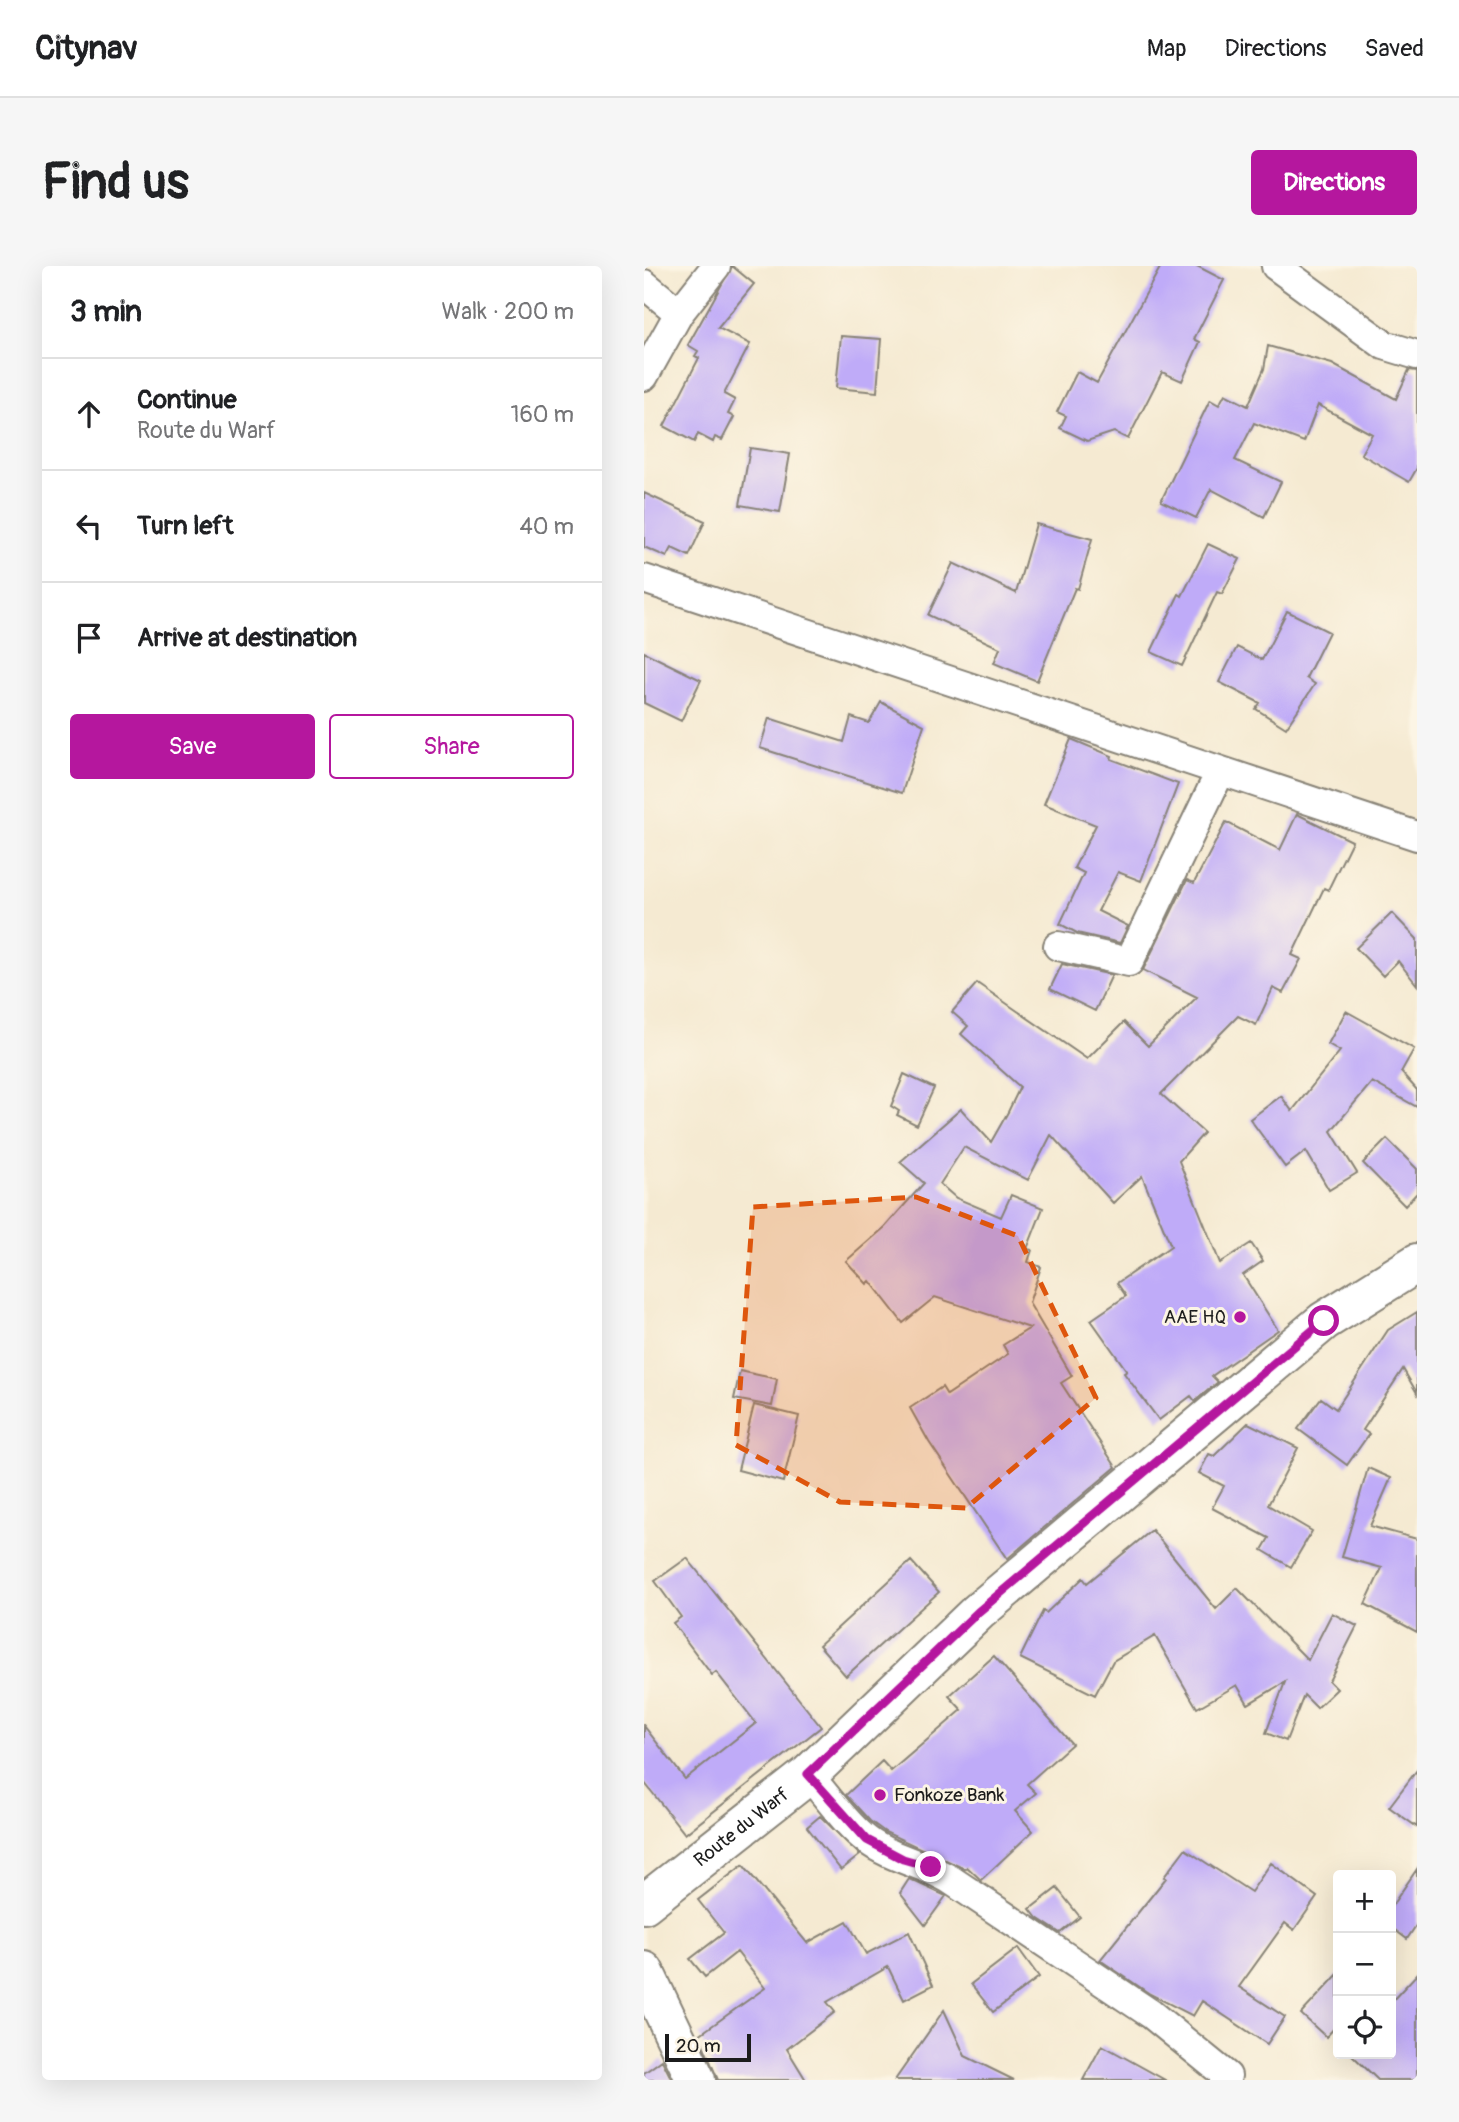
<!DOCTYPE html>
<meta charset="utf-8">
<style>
:root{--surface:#fff;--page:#f6f6f6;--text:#202124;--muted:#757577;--line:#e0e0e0;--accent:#b5179e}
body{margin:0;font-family:Pangolin,sans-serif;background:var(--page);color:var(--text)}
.controls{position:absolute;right:21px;bottom:21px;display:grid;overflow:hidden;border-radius:7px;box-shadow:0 7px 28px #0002}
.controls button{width:63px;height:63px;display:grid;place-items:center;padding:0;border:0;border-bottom:2px solid var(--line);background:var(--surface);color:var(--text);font:35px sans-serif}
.scale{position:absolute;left:21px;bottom:18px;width:86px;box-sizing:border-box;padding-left:7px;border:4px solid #1c1c1c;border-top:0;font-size:19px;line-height:24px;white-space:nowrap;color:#1c1c1c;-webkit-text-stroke:5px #fcf5e5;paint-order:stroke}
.stop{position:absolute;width:21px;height:21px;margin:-16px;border:5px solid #b5179e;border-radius:50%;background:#fff}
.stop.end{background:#b5179e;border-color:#fff;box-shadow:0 2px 7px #0008}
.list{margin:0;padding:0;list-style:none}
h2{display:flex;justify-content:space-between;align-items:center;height:91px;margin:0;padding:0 28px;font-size:30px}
h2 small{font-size:23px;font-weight:400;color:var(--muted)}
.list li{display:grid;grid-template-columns:46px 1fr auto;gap:21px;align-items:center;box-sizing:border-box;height:112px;padding:0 28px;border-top:2px solid var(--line)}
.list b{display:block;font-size:26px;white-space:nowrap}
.list p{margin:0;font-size:23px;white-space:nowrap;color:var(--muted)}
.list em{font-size:23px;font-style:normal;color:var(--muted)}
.actions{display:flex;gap:14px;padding:21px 28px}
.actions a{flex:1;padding:16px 0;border:2px solid var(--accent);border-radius:7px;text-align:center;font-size:24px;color:var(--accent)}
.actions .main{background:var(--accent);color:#fff}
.icon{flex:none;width:38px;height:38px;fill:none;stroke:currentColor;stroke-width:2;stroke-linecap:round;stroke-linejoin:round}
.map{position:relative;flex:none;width:773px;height:1814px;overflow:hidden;border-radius:7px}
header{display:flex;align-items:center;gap:42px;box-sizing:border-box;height:98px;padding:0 35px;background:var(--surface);border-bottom:2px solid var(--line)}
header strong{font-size:33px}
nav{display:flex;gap:38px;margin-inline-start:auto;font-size:24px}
.intro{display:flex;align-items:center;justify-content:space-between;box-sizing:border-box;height:168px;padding:0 42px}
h1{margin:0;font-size:49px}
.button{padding:18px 32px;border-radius:7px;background:var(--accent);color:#fff;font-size:24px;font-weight:700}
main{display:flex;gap:42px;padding:0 42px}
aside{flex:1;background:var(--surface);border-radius:7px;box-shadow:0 7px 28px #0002}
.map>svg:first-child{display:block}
.building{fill:#bfabf8}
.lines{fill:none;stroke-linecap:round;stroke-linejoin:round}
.minor-casing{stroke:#888377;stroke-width:32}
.secondary-casing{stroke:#888377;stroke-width:42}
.minor{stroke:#fff;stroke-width:28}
.secondary{stroke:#fff;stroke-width:38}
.route{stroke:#b5179e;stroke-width:9}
.marked{fill:#de560d;fill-opacity:0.2;stroke:#de560d;stroke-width:5;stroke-dasharray:14 9;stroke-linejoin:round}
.poi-dot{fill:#b5179e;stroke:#fcf5e5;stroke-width:2.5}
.labels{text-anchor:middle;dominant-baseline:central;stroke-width:6;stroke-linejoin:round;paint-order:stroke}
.poi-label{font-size:19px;fill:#1c1c1c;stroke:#fcf5e5;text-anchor:end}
.street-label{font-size:19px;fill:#1c1c1c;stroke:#fcf5e5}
</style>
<header>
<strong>Citynav</strong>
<nav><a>Map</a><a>Directions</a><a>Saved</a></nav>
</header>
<div class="intro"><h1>Find us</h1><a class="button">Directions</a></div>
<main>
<aside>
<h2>3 min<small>Walk · 200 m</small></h2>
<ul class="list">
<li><svg class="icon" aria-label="ahead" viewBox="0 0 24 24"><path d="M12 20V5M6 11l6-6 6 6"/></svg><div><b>Continue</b><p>Route du Warf</p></div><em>160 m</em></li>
<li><svg class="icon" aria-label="left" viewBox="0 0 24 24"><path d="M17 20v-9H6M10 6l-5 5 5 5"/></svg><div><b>Turn left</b></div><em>40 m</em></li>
<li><svg class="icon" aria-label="arrive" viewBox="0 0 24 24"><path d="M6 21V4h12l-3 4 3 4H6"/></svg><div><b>Arrive at destination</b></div></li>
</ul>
<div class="actions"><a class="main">Save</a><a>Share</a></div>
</aside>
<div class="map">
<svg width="773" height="1814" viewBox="0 0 773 1814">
<rect width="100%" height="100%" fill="#fcf5e5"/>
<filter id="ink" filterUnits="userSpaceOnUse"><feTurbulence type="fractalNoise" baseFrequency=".0143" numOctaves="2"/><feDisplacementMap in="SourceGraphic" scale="14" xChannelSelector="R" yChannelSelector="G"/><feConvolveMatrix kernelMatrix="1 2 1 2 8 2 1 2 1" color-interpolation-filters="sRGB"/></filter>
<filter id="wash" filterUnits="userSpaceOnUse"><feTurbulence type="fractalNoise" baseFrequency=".00686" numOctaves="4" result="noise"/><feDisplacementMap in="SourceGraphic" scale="28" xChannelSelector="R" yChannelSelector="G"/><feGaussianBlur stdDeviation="1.57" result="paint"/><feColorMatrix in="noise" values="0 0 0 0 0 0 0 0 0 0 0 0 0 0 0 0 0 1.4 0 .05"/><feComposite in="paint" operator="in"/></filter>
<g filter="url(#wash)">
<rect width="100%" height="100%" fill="#f5ead2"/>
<g id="blocks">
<path class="building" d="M 88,0 L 110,18 L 74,62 L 106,78 L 80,128 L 91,134 L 84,148 L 90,151 L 78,174 L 71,171 L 69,176 L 54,168 L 50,176 L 20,160 L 55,92 L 51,90 L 54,85 L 44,79 Z
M 517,0 L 553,0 L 580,14 L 550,73 L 556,76 L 538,115 L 518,106 L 484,173 L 470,166 L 443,175 L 416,162 L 422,150 L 413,146 L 433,106 L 453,117 Z
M 197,70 L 237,73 L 233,126 L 192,122 Z
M 624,80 L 688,98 L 752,133 L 765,104 L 773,105 L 773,202 L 765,216 L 717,188 L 728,168 L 674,139 L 660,176 L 610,157 L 591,194 L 637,216 L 620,251 L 567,223 L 552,252 L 517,235 L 566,134 L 575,139 L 581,128 L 604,140 L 620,103 Z
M 106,182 L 146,188 L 136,246 L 96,239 Z
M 0,227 L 61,255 L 45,290 L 28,282 L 23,291 L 0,281 Z
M 392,258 L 448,273 L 434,323 L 431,322 L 393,415 L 350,397 L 356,382 L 284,349 L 309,297 L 372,327 Z
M 564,278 L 596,293 L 578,328 L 573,326 L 538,400 L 507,386 L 535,328 L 538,330 Z
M 643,345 L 685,366 L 662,412 L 671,418 L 642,462 L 612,443 L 616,437 L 575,416 L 593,381 L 618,394 Z
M 0,386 L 57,414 L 37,455 L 0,437 Z
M 237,436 L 280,459 L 258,527 L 116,482 L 125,452 L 200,476 L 207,451 L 225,457 Z
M 427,473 L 468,490 L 467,493 L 534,518 L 497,615 L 474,606 L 454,645 L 484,660 L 476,677 L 433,667 L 416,658 L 440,607 L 430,602 L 452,559 L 400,538 Z
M 653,548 L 708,575 L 684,624 L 680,622 L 648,689 L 657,693 L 639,727 L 629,722 L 612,759 L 594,750 L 517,828 L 560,867 L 535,895 L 576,997 L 607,977 L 619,995 L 599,1009 L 634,1064 L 568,1110 L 574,1116 L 551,1135 L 547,1130 L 515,1154 L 480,1107 L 483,1105 L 447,1054 L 482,1030 L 473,1017 L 527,980 L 498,910 L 469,937 L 407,869 L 384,914 L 320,881 L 296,918 L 312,932 L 357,951 L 367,929 L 399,942 L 383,983 L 388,984 L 384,996 L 397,1001 L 385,1037 L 428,1110 L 417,1117 L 472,1201 L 363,1293 L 285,1176 L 266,1142 L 298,1121 L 303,1129 L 364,1088 L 359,1079 L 386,1062 L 291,1031 L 259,1057 L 226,1015 L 223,1018 L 202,995 L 241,961 L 280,917 L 256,896 L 317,843 L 347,876 L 364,846 L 376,821 L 317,768 L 324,760 L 308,746 L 333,717 L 443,793 L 480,756 L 504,780 L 553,731 L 499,704 L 543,614 L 550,617 L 582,556 L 636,584 Z
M 748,647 L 773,673 L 773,719 L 754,695 L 739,710 L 712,682 Z
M 418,698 L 468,709 L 451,745 L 406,723 Z
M 702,745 L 770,783 L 757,806 L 773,824 L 773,841 L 728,816 L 687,865 L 713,907 L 685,924 L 662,885 L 641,901 L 606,853 L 637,830 L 648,845 L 696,785 L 684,778 Z
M 260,808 L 290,822 L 273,859 L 253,849 L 255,845 L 247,840 Z
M 743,873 L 773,903 L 773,927 L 761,940 L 719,897 Z
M 773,1046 L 773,1127 L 759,1103 L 719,1164 L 725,1168 L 703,1199 L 654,1163 L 677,1132 L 692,1143 L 744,1064 Z
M 96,1105 L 133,1113 L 128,1140 L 90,1133 Z
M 110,1139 L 155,1150 L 139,1216 L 94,1204 Z
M 604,1157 L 654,1182 L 624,1239 L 668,1265 L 647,1301 L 618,1284 L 625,1272 L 568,1242 L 580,1220 L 555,1207 L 565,1188 L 570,1190 Z
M 724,1202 L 747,1212 L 726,1260 L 773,1273 L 773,1366 L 721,1338 L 738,1302 L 698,1291 Z
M 508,1264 L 572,1343 L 593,1322 L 664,1394 L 688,1347 L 713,1360 L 685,1415 L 693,1423 L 673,1442 L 660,1429 L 642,1475 L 622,1467 L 641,1416 L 604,1438 L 593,1419 L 553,1442 L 511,1370 L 469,1395 L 451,1429 L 376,1392 L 399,1345 L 402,1347 L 439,1312 L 443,1317 Z
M 43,1292 L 177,1461 L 41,1568 L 0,1516 L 0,1460 L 41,1513 L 112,1457 L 72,1406 L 68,1409 L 29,1357 L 37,1351 L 11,1315 Z
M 267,1295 L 295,1326 L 202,1410 L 175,1379 Z
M 350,1390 L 428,1478 L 383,1518 L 392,1527 L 371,1545 L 389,1565 L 337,1614 L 323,1601 L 321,1603 L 241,1566 L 226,1555 L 202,1529 L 238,1495 L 247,1505 L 318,1444 L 305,1430 Z
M 773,1504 L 773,1561 L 745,1541 Z
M 176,1550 L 216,1589 L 197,1604 L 163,1561 Z
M 541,1583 L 607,1626 L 627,1597 L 673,1631 L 650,1664 L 641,1657 L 595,1721 L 641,1751 L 623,1778 L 558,1735 L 549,1750 L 506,1728 L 456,1694 L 522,1612 L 520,1611 Z
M 99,1599 L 163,1677 L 203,1655 L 222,1688 L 265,1666 L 289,1719 L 260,1734 L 244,1701 L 183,1736 L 191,1746 L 143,1783 L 162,1814 L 74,1814 L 55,1769 L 121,1722 L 93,1686 L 61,1711 L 46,1693 L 80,1667 L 54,1634 Z
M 773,1603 L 773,1658 L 763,1673 L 747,1661 L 747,1641 Z
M 265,1613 L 302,1630 L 281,1659 L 256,1627 Z
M 413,1622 L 436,1651 L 416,1667 L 393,1652 L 386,1643 Z
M 374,1682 L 395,1711 L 349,1746 L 327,1718 Z
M 694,1708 L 694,1758 L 682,1771 L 657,1748 Z
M 773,1708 L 773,1814 L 734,1814 L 707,1788 L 747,1788 L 747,1736 Z
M 300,1744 L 321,1790 L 370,1814 L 251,1814 Z
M 458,1779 L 521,1814 L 439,1814 Z
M 18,1794 L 28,1814 L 0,1814 L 0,1807 Z"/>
</g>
</g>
<g filter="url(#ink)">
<use href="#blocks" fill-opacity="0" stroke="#888377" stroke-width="2"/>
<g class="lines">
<g class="minor-casing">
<path id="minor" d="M 632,0 L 740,79 L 773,89
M 0,18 L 35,47
M 0,110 L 35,47 L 72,0
M 0,313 C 258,397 516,482 773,570
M 414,680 L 485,696 L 576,506
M 164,1509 C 183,1529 201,1558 223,1574 C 248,1593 281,1598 307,1614 L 507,1748 L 583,1810 L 580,1814"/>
</g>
<g class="secondary-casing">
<g id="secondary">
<path id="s1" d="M 0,1638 L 164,1509 L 334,1346 L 680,1055 L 773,997"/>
<path d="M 0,1705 L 52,1814"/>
</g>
</g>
<use href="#minor" class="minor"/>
<use href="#secondary" class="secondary"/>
</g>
</g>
<g class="lines" filter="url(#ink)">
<path class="route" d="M 287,1601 L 259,1593 L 223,1574 L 164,1508 L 334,1346 L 680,1055"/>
</g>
<path class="marked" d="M 272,931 L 374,970 L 452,1132 L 322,1242 L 196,1236 L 92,1179 L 109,941 Z"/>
<g class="poi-dot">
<circle cx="596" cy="1051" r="7"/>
<circle cx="236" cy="1529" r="7"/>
</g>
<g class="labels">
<g class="poi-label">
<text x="582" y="1051">AAE HQ</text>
<text x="250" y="1529" text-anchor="start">Fonkoze Bank</text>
</g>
<g class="street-label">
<text stroke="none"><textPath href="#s1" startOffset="124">Route du Warf</textPath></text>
</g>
</g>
</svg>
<div class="controls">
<button>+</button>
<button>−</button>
<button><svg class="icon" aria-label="locate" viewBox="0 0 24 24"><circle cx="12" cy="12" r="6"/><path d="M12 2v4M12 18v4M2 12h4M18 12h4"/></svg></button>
</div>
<div class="scale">20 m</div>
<div class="stop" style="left:680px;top:1055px"></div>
<div class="stop end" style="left:287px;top:1601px"></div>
</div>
</main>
